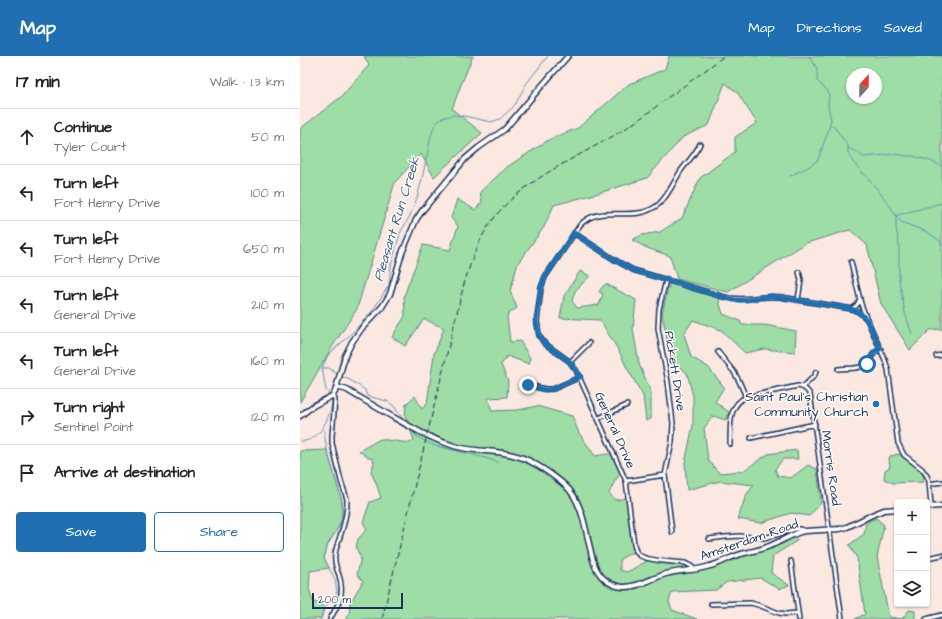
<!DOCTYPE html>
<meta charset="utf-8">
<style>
:root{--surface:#fff;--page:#f6f6f6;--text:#222;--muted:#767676;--line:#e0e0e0;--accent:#1f6fb2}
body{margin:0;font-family:"Architects Daughter",sans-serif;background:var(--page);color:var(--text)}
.controls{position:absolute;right:12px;bottom:12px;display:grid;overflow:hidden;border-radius:4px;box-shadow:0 1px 3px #0004}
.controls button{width:36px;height:36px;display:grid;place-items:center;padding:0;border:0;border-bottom:1px solid var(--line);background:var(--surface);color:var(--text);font:20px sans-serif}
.compass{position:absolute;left:546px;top:12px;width:36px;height:36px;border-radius:50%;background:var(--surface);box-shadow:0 1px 3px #0004;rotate:22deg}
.scale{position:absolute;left:12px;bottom:10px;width:91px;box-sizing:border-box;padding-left:4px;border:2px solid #1b2f5e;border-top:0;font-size:11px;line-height:14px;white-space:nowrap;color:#1b2f5e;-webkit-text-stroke:3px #fdfcf7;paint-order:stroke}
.stop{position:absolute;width:12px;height:12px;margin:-9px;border:3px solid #1f6fb2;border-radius:50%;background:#fff}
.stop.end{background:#1f6fb2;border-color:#fff;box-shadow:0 1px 4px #0008}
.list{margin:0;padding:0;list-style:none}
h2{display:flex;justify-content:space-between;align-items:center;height:52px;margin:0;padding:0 16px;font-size:17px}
h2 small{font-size:13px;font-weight:400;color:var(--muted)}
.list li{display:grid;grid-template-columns:26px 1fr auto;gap:12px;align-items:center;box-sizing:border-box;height:56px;padding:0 16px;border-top:1px solid var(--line)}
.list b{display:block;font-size:15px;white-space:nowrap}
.list p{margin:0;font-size:13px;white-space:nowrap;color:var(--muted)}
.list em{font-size:13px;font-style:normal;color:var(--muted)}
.actions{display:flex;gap:8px;padding:12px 16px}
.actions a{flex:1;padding:9px 0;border:1px solid var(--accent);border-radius:4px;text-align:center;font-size:14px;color:var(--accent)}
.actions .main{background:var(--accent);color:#fff}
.icon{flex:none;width:22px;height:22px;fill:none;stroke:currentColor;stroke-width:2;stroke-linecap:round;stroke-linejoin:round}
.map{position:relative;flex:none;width:642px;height:563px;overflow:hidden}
header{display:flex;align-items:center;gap:24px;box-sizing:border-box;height:56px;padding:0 20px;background:var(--accent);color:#fff}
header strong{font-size:19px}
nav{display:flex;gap:22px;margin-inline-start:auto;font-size:14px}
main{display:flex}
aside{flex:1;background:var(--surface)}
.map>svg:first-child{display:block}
.green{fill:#9edda5;stroke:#5c8682;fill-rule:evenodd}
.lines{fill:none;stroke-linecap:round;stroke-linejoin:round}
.stream{stroke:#6094b5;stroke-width:1}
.minor-casing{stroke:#1b2f5e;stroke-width:6}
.tertiary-casing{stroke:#1b2f5e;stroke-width:7}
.minor{stroke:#fdfcf7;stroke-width:3}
.tertiary{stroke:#fdfcf7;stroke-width:4}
.rail{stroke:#1b2f5e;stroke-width:1;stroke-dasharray:6 3;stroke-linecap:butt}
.route{stroke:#1f6fb2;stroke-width:5}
.poi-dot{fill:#1f6fb2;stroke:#fdfcf7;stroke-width:1.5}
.labels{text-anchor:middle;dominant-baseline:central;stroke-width:3;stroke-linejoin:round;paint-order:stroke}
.street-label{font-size:13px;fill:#1b2f5e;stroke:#fdfcf7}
.poi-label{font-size:13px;fill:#1b2f5e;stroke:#fdfcf7;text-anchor:end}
.water-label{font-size:14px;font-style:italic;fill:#385982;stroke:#fdfcf7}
</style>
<header>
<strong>Map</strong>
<nav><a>Map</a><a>Directions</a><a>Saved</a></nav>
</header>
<main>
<aside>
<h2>17 min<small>Walk · 1.3 km</small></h2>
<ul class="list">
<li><svg class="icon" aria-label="ahead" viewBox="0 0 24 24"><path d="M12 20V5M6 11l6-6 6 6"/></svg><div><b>Continue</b><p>Tyler Court</p></div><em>50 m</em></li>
<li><svg class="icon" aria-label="left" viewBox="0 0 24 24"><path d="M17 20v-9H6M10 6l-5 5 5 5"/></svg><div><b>Turn left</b><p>Fort Henry Drive</p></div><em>100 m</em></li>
<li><svg class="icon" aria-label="left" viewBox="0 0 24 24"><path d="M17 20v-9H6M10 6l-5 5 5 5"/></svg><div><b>Turn left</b><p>Fort Henry Drive</p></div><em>650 m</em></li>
<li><svg class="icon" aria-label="left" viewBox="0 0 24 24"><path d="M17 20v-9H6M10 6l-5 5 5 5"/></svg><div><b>Turn left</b><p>General Drive</p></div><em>210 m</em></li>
<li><svg class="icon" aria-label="left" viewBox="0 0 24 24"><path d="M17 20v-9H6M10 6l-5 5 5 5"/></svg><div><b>Turn left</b><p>General Drive</p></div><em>160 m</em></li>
<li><svg class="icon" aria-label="right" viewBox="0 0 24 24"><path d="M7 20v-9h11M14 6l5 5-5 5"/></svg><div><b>Turn right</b><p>Sentinel Point</p></div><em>120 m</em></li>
<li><svg class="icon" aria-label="arrive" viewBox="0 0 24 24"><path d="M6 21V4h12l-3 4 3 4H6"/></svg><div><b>Arrive at destination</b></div></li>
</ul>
<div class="actions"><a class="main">Save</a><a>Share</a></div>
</aside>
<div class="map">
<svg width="642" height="563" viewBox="0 0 642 563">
<rect width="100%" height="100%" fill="#fae8e1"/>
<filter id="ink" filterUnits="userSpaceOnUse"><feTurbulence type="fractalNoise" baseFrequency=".025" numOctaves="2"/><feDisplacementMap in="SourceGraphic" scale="8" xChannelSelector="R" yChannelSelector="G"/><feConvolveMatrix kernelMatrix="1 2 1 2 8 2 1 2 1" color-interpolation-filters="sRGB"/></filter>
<g filter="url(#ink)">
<path class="green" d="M 64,0 L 173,0 L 160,31 L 152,53 L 182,77 L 134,121 L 121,98 L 95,126 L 57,253 L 32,291 L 0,346 L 0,73 L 42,40 L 69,9 Z
M 369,0 L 642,0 L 642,273 L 630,274 L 610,294 L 581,248 L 567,189 L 550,174 L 506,187 L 428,236 L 377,223 L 370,200 L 347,192 L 332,184 L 342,179 L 360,176 L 382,162 L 400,122 L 435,96 L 435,81 L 457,67 L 437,36 L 425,27 L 409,69 L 383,81 L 347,122 L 299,137 L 254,149 L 244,171 L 218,207 L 210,235 L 217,252 L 207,259 L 210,286 L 220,285 L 230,302 L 229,308 L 207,300 L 201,309 L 208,325 L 207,341 L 188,342 L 192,355 L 218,354 L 237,350 L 272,360 L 279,377 L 295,400 L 314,397 L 322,415 L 315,425 L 309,437 L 315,444 L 328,442 L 335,495 L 320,503 L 320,514 L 327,516 L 351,503 L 385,507 L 394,513 L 416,508 L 459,494 L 489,480 L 498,484 L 473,500 L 471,517 L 489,529 L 479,533 L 461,522 L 427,526 L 416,534 L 372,536 L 369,546 L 372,554 L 397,563 L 46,563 L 49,558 L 50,547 L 63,525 L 57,518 L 61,502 L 56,492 L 58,483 L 67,473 L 63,466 L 70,446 L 81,442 L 76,427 L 71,416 L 74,407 L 73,403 L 69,402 L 59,395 L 80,383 L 109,387 L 114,384 L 105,359 L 106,348 L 115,340 L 122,353 L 127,348 L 134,298 L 144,272 L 124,263 L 105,290 L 92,281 L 105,260 L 104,240 L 123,189 L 150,194 L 158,170 L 151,162 L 157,143 L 175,154 L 182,146 L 180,136 L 207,111 L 250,83 L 278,72 L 329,28 L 365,13 ZM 552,18 L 576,18 L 576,42 L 552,42 Z
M 280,215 L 290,220 L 275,235 L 272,245 L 277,252 L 299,249 L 303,238 L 299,236 L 302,231 L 306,228 L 336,244 L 333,273 L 339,308 L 351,336 L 351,363 L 346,365 L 343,340 L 326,310 L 320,297 L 300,264 L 260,262 L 264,240 Z
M 373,226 L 421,240 L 419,245 L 423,258 L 440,265 L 442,269 L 465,269 L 496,275 L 495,296 L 464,293 L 445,297 L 421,274 L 393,264 L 384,278 L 391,301 L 408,311 L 424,331 L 415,346 L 429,356 L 426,364 L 413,360 L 404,372 L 408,404 L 419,417 L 443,415 L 468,398 L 497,394 L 498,403 L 483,403 L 475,413 L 478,420 L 491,422 L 508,409 L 517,413 L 521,447 L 509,460 L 491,457 L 461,467 L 438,463 L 446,439 L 454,429 L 420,425 L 387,434 L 385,407 L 393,369 L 393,340 L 387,317 L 371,303 L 362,258 L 369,229 Z
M 27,394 L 42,445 L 42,463 L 38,472 L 28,488 L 24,502 L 29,512 L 10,515 L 9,533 L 13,546 L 21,548 L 24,552 L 21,563 L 0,563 L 0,395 Z
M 599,398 C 605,403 619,410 622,416 C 624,419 624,422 623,426 L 593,427 L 584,423 L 585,414 L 590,411 L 589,403 L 590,400 Z
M 576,462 L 584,469 L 577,501 L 589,561 L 602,563 L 609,554 L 615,555 L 615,563 L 555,563 L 565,558 L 557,502 L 549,489 L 564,478 L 566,467 Z"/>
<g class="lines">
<path class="stream" d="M 530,68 L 536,73 L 548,90 L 548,97 L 553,106 L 574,129 L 591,151 L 596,160 L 601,166 L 627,176 L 639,184 L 642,189
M 548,92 L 557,96 L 563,101 L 596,98 L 606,100 L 612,100 L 628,104 L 642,110
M 490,120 L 508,111 L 518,104 L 529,72 L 531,64 L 528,50 L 529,38 L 527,34 L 517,25 C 517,20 518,13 515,9 C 512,5 510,4 509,0
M 612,278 L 605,257 L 599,223 L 599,189 L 596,172 L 596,160 L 601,158 L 642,147
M 22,312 L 29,312 L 38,319
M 41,320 L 50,324 L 65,334 L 67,340 L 87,345 L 93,349 L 105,366
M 30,339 L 26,334 L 22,312 L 28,299 L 53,276 L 73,254 L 89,229 L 91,209 L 100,177 L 110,160 L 117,142 L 122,123 L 131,80 L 135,68 L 142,62 L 153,59 L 164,60 L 191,66 L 200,63 L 215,49 L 226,28 L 248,0
M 111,373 L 116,380 L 132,389 L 182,401 L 198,406
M 0,385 C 16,387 25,370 29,358 C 31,352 33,348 31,342
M 21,563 L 24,552 L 34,543 L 37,535 L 35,524 L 24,502 L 28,488 L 38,472 L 42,463 L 42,445 L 27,394 L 23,370"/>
<g class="minor-casing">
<path id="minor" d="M 274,177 L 315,204 L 333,214 L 424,241 C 444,246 461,239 481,241 L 552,253 L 559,256 L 567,263 L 585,304 L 588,313 L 598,387 L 604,399 L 622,413 L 627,420 L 629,425 L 631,450
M 551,206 L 561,248 L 566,261
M 366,224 L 359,253 L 358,272 L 368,326 L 373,367 L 372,386 L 365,419 L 372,476
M 498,244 L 501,224 L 499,216
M 552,253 L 557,249 L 560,243
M 418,296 L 434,316 L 439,325 L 446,341
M 636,300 L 642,299
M 270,306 L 289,287
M 538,313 C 547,312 562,314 568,306 C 573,300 572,297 581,293
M 228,329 L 245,333 L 253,333 L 280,321
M 503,331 L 514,320 L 516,316
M 299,362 L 327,349
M 451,382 L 515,368
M 430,388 C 431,370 427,350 446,341 L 498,330 C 504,331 506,333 510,338 L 542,563
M 326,425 L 365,419
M 629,428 L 642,426
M 409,483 L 425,481 L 440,480 L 463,482 L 476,479 L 495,473 L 500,473 L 505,475
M 627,502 L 642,499
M 491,505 L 499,563
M 394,513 L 391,510 L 385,507 C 375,506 346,505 339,499 C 335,496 335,492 334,488 L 326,425 L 276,314 L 269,305 L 244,287 L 239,279 L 237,265 L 241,232 L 245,221 L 280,169 C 298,150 322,162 344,156 C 350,154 356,151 360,147 C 369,138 374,126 380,116 C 387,106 395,99 400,88
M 411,548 L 451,547 L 461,550 L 479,557 L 486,558 L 498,557
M 30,563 C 39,548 45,537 39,519 C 36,512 34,505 35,498 C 37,487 42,477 44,467 C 46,460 47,453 47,446 L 47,443 L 41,425 L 32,387 L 32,380 L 35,344 L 33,339
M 626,563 L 642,559"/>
</g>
<g class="tertiary-casing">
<path id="tertiary" d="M 37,331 L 47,334 C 60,342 73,349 86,357 C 109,370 128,382 154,390 C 181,398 210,392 235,408 C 244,413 266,428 271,436 C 285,454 287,486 294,507 C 298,520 309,530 323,531 C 337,532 352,522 366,518 C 380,514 396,515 410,510 C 419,508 427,503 435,500 C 446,496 457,495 467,491 C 478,487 489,480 500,476 L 505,475 L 540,473 L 547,471 L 574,458 L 584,454 L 597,453
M 0,360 L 13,350 L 32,340 L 35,336 L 45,300 L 52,286 L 62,272 L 82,251 L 90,238 L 102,197 L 116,164 L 122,155 L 165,103 L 178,92 L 205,73 L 216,60 L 239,33 L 268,0
M 627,451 L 642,450"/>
</g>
<use href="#minor" class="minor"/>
<use href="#tertiary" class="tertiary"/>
<path class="rail" d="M 82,563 L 164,228 C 170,209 176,190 187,172 C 217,125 272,105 318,77 C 337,66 353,53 370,40 C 388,27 406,14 424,0"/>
</g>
</g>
<g class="lines" filter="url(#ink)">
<path class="route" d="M 228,329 L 245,334 L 253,333 L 280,321 L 276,314 L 269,305 L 244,287 L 239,280 L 236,265 L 241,232 L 245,221 L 274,177 L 315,204 L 333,214 L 424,241 L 435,244 L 445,244 L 471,240 L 547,252 C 569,256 572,275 580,293 L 574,296 L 567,308"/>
</g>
<circle class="poi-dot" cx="576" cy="348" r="4"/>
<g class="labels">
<g class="street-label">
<text transform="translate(375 315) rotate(81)">Pickett Drive</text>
<text transform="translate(315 374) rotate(66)">General Drive</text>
<text transform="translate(531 412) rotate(82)">Morris Road</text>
<text transform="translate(449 484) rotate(-19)">Amsterdam Road</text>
</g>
<g class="poi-label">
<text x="568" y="341">Saint Paul’s Christian<tspan x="568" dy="15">Community Church</tspan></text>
</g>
<g class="water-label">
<text transform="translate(97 163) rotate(-73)">Pleasant Run Creek</text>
</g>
</g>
</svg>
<div class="controls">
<button>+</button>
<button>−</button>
<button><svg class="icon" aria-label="layers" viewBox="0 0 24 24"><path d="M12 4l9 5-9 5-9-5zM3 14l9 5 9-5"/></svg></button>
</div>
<svg class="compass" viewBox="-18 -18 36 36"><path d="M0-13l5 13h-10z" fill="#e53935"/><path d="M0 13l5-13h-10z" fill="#767676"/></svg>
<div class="scale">200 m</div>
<div class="stop" style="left:567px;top:308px"></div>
<div class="stop end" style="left:228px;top:329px"></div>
</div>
</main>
